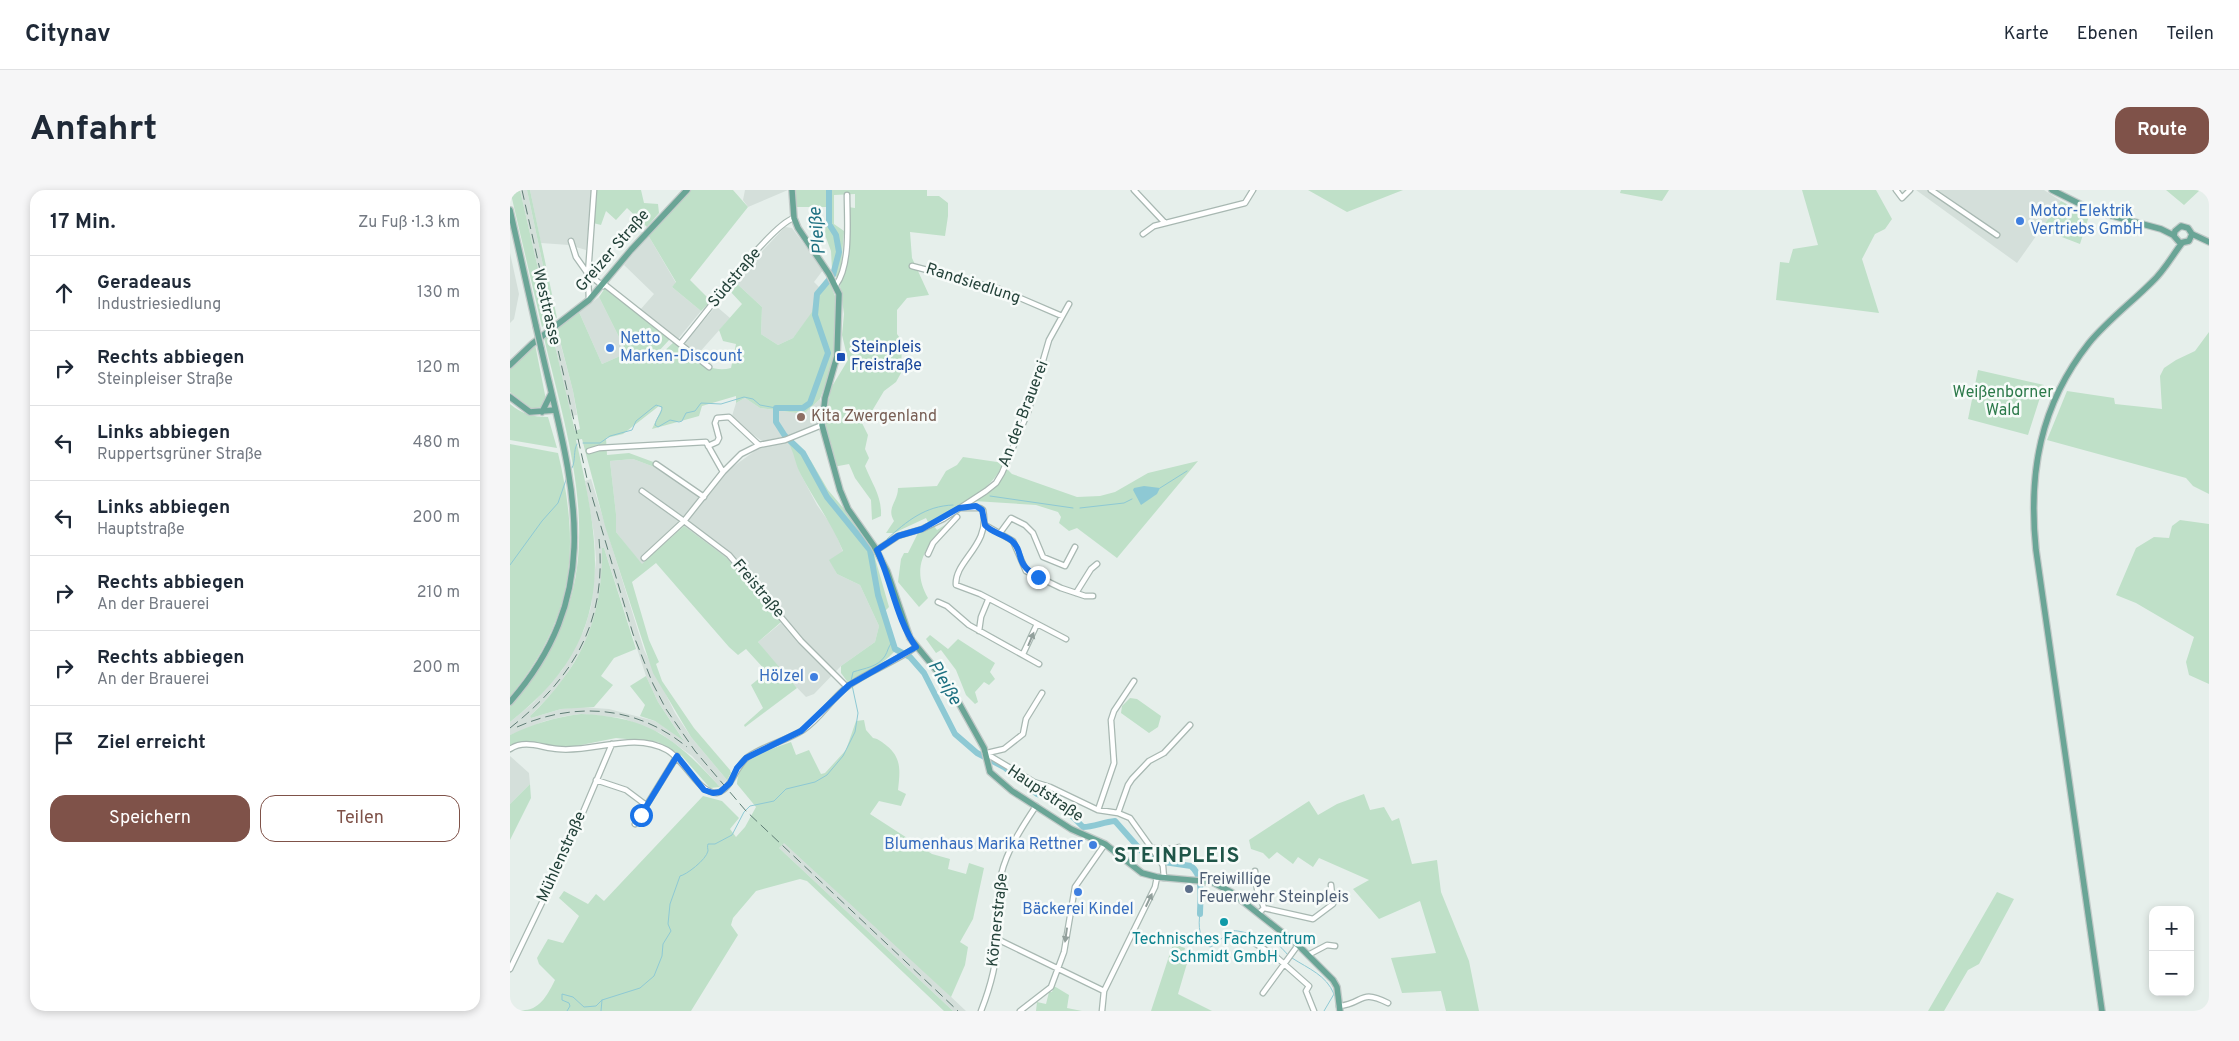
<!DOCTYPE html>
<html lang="de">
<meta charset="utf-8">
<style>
:root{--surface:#fff;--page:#f6f6f7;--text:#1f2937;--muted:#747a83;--line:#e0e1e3;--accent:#7f5249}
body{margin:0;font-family:Overpass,sans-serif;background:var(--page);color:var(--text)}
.controls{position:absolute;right:15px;bottom:15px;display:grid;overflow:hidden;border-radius:10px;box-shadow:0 2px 8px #0003}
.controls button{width:45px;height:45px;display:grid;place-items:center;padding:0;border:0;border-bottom:1px solid var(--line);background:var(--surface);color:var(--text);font:25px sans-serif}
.stop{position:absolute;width:15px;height:15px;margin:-11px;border:4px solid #1a73e8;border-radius:50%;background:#fff}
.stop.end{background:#1a73e8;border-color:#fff;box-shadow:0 1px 5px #0008}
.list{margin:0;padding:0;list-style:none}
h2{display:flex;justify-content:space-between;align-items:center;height:65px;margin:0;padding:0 20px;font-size:21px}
h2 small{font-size:16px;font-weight:400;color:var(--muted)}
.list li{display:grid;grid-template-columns:32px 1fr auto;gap:15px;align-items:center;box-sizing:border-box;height:75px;padding:0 20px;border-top:1px solid var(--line)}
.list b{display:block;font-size:19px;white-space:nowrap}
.list p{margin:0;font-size:16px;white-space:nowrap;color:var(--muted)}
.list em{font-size:16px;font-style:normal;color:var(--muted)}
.actions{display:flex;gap:10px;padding:15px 20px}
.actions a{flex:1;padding:11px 0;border:1px solid var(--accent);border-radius:15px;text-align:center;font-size:18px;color:var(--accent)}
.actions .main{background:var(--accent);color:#fff}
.icon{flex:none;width:28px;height:28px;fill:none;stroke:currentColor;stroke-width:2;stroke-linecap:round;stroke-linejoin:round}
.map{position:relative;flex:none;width:1699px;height:821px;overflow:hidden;border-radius:15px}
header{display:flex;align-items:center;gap:30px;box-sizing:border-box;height:70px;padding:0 25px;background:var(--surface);border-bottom:1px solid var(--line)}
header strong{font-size:24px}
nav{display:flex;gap:28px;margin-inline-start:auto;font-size:18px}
.intro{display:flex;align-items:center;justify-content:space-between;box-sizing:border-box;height:120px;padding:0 30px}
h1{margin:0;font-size:35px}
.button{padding:12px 22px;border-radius:15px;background:var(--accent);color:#fff;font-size:18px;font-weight:700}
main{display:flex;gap:30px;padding:0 30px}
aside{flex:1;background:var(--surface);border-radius:15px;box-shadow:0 2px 8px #0003}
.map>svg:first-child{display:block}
.built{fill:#d4dfda;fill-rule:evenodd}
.green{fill:#bfe0c8}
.water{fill:#8ec9d4}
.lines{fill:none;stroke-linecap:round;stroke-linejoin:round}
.stream{stroke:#8ec9d4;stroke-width:1}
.river{stroke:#8ec9d4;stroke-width:6}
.minor-casing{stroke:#a8b8b2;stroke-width:7}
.major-casing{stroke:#c2cac8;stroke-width:8}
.minor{stroke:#fff;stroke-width:4.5}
.major{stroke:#6aa596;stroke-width:5.5}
.rail{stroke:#5f7d75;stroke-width:1;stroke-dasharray:10 5;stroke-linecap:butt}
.major-bridge-casing{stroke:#c2cac8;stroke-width:8;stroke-linecap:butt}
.major-bridge{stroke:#6aa596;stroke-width:5.5}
.oneway{fill:#92a09c}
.route{stroke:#1a73e8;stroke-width:6}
.shop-dot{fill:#3f7fe0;stroke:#f7fbf9;stroke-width:2}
.transit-dot{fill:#1a4fb4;stroke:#f7fbf9;stroke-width:2}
.education-dot{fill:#8d6e63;stroke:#f7fbf9;stroke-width:2}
.service-dot{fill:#5c6f8a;stroke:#f7fbf9;stroke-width:2}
.culture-dot{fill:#0f9aa8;stroke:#f7fbf9;stroke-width:2}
.labels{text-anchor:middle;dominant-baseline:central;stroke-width:5;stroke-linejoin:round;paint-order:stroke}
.shop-label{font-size:16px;fill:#366cbe;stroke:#f7fbf9;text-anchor:start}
.street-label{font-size:16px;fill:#24423a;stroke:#f7fbf9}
.transit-label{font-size:16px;fill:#164399;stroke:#f7fbf9;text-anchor:start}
.park-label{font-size:16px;fill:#2d7a4b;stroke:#f7fbf9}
.education-label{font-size:16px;fill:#785e54;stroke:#f7fbf9;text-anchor:start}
.service-label{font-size:16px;fill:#4e5e75;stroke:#f7fbf9;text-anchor:start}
.culture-label{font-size:16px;fill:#0d838f;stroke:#f7fbf9}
.water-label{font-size:18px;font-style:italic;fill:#1c6f80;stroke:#f7fbf9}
.district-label{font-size:21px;font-weight:bold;letter-spacing:1px;fill:#1f5548;stroke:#f7fbf9}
</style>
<header>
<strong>Citynav</strong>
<nav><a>Karte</a><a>Ebenen</a><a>Teilen</a></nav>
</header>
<div class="intro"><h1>Anfahrt</h1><a class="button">Route</a></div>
<main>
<aside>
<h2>17 Min.<small>Zu Fuß · 1.3 km</small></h2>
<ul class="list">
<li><svg class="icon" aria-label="ahead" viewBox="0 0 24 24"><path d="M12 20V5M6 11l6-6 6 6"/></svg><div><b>Geradeaus</b><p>Industriesiedlung</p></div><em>130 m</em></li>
<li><svg class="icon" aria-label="right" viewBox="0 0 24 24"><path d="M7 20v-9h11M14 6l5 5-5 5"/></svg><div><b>Rechts abbiegen</b><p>Steinpleiser Straße</p></div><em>120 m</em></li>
<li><svg class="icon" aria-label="left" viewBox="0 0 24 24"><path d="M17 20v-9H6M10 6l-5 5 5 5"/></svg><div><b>Links abbiegen</b><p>Ruppertsgrüner Straße</p></div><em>480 m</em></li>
<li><svg class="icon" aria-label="left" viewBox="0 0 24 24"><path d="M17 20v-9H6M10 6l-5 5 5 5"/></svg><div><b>Links abbiegen</b><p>Hauptstraße</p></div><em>200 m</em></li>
<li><svg class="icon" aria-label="right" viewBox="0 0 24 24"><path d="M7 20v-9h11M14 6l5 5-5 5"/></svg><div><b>Rechts abbiegen</b><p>An der Brauerei</p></div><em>210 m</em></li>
<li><svg class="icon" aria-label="right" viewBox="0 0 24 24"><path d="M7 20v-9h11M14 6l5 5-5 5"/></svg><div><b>Rechts abbiegen</b><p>An der Brauerei</p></div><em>200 m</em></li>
<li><svg class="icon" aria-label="arrive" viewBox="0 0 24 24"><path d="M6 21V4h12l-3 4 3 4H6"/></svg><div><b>Ziel erreicht</b></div></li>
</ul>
<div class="actions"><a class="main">Speichern</a><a>Teilen</a></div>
</aside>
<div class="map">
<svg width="1699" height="821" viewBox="0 0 1699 821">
<rect width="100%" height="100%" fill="#e6efeb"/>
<path class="built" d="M 10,0 L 17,0 L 44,127 L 40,131 Z
M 20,0 L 82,0 L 76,60 L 59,55 L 31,53 Z
M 235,0 L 278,0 L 238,17 L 233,10 Z
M 1406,0 L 1534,0 L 1551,11 L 1507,73 Z
M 275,37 L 282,38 L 313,80 L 304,92 L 310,98 L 306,104 L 303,122 L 283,148 L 268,155 L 251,144 L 252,117 L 224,91 Z
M 138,45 L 166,93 L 162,97 L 191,121 L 168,149 L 130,120 L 144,104 L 114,75 Z
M 0,63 L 9,104 L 4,129 L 0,133 Z
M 89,107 L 117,163 L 92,174 L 69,122 Z
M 206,116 L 220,128 L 188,164 L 174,154 Z
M 48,144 L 63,201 L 67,225 L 61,226 L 43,147 Z
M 235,208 L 250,218 L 294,224 L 310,209 L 311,232 L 279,246 L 252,251 L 231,236 L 222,226 L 226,213 Z
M 278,252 L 286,264 L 289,281 L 307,315 L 324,339 L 333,362 L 320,370 L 327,384 L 350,395 L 369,436 L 365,452 L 331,476 L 304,504 L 296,507 L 268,478 L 248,452 L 271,433 L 174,336 L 132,375 L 106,342 L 106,324 L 100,271 L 123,269 L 147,278 L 195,309 L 217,281 L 249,258 Z
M 81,289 L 134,460 L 165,523 L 181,547 L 217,590 L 210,597 L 182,566 L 150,543 L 112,528 L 71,524 L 56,526 L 35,531 L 0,545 L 0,532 L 24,512 L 52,480 L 74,440 L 81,417 L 86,370 L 84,344 L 75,291 ZM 94,358 L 136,486 L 148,512 L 173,549 L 145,531 L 99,519 L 71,517 L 51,519 L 21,528 L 20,526 L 51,494 L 76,452 L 87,420 L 92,382 L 92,359 Z
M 0,566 L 19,583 L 20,594 L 0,614 Z
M 274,652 L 341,712 L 456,821 L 443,821 L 269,658 Z"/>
<path class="green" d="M 0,0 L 10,0 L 40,131 L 32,137 Z
M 17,0 L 20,0 L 47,128 L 44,127 Z
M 85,0 L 131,0 L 134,13 L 148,14 L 149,23 L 137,37 L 117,18 L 106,30 L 96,21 L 91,35 L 83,33 Z
M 181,0 L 223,0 L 238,17 L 180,90 L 201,111 L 191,121 L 162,97 L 166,92 L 138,45 Z
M 286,0 L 417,0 L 417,6 L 429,6 L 438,13 L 438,26 L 435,46 L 400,42 L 402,68 L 419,105 L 397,108 L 387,120 L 387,144 L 392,151 L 391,183 L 386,192 L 374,201 L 362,221 L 351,231 L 358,245 L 355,259 L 359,268 L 355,276 C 362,294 372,306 371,326 L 362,330 L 361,310 L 345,288 L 339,274 L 323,277 L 315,231 L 321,198 L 338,170 L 332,145 L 334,124 L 330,96 L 335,76 L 338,17 L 345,18 L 345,4 L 324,5 L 324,34 L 334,41 L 331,78 L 327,88 L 322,80 L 321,61 L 315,45 L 317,17 L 286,17 Z
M 798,0 L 893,0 L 837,22 Z
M 1111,0 L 1159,0 L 1152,11 L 1110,3 Z
M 1292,0 L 1366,0 L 1382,29 L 1375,39 L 1365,44 L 1352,69 L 1369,123 L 1266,110 L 1270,72 L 1279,73 L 1283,59 L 1308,55 Z
M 1656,0 L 1690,0 L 1674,15 Z
M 1551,11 L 1579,26 L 1570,54 L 1531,39 Z
M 318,88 L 325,106 L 327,121 L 323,174 L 310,209 L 294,224 L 250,218 L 235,208 L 226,213 L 226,206 L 192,216 L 189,226 L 142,239 L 152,218 L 149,216 L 113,244 L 96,248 L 97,265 L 119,263 L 146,273 L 147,278 L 123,269 L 100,271 L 106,324 L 106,342 L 132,374 L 174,336 L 217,368 L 271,432 L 248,452 L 287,498 L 235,537 L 234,535 L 253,518 L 241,495 L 257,482 L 236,459 L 228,465 L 219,457 L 146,373 L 122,392 L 139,450 L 149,472 L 146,474 L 152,491 L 184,538 L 220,580 L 221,583 L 217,590 L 181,547 L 143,483 L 95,336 L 72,249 L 66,250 C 93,367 106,450 0,532 C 0,528 0,521 0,517 C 2,511 17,497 21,491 C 34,472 45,451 53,431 C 90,341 55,238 34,148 L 42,143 L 65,241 L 70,239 L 63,201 L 47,139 L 69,122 L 92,174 L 117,163 L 89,107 L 95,98 L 160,149 L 148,162 L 150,165 L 165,151 C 183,166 197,184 221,178 L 226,154 L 213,151 L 209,140 L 232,114 L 218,99 L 224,91 L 252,117 L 251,144 L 268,155 L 283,148 L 302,122 L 306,104 Z
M 1699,142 L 1699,304 L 1683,296 L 1676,288 L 1537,250 L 1557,201 L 1604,208 L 1605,214 L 1652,219 L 1650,186 L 1654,178 L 1666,170 L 1685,161 Z
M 25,154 L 36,210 L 34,216 L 22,219 L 0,202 L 0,178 Z
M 1468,180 L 1534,195 L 1518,245 L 1458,229 Z
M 0,214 C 12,224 23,227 38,227 L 47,258 L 0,250 Z
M 283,250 L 301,271 L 318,300 L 335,320 L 363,361 L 379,417 L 374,422 L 384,462 C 371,476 354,483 339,494 L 331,483 L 331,476 L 365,452 L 369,436 L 350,395 L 327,384 L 319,370 L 333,361 C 322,334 305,311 291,285 C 285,274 285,264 278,252 Z
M 0,254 L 48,263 C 71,360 64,428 0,507 Z
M 453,267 L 494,273 C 480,303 447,317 419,334 L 416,328 L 384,343 L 376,343 L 384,331 C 376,318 388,312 388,298 L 427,296 L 436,281 L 447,275 Z
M 688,271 L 607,368 L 567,338 L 559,341 L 549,333 L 551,327 L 548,322 L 526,315 L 464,311 L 483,299 L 497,279 L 502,284 L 567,307 L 590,306 L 605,302 L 638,283 Z
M 1670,330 L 1699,334 L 1699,494 L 1679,485 L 1676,472 L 1684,447 L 1626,413 L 1606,405 L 1626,358 L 1644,347 L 1659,348 L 1662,336 Z
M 438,333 C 416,356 400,377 418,408 L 409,417 L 388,392 L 391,369 L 394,363 L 398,363 L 408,343 L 424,336 L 427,340 Z
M 92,358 L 94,358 L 126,459 L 104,468 L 91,486 L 103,495 L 84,517 L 51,519 L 21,528 L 20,526 C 71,477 93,430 92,358 Z
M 420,445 L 438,459 L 448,449 L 485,473 L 480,482 L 485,489 L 479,495 L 474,492 L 465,502 L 468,512 L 465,514 L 456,505 L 446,480 L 431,460 L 426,463 L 416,449 Z
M 136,486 L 148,512 L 174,551 L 145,531 L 130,526 L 135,515 L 120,496 Z
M 620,508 L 627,509 L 651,526 L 648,537 L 639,543 L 611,523 L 612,516 Z
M 71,524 C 140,527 165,548 210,597 L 200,598 L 171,565 L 148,552 L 106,548 L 56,558 L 16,551 L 0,555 L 0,545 C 23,534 46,527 71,524 Z
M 354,530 L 356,540 L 363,548 C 369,549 372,552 377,556 C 392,568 390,582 388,600 L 396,604 L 391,616 L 369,611 L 360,624 L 422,664 L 440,669 L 438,679 L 456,684 L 459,673 L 474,678 L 463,729 L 450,752 L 458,757 L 455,775 L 441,807 L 274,653 L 269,658 L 443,821 L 434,821 L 297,691 L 290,689 L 246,701 L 223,728 L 221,735 L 228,745 L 181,821 L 0,821 C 4,820 10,821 15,820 C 31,819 39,802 45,790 L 29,774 L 27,768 L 38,749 L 53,753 L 69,726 L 49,708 L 54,701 L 78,714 L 86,704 L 94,711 L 193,606 L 212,611 L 229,628 L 220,639 L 226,647 L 235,637 L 246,617 L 227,594 C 228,567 259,560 281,552 L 286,565 L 299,560 L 311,584 L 315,583 L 336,560 L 346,531 Z
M 20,594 L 21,608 L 0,650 L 0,614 Z
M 854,604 L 860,620 L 874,617 L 882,631 L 889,628 L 902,674 L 927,670 L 931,702 L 959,771 L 969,821 L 936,821 L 931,801 L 892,803 L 881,768 L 926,763 L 910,711 L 869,729 L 843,699 L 859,690 L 809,668 L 803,677 L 788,667 L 783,674 L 767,662 L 759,669 L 753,663 L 741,659 L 739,650 L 799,611 L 808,625 L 827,614 Z
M 1487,702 L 1504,709 L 1469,774 L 1458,780 L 1434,821 L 1418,821 Z
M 663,754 L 675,758 L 673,766 L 678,770 L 668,804 L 702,821 L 641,821 Z
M 544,796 L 559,805 L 557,818 L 572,821 L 526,821 L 527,812 L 536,814 L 539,802 L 542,802 Z"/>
<path class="water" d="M 634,296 L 650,298 L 647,304 L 631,315 L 623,300 L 624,298 Z"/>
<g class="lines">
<path class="stream" d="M 73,253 L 90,253 L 100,246 L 122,240 L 126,231 L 146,215 L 152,217 C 152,224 146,228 145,235 L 148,237 L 160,230 L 169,232 L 172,231 L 176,223 L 185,221 L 191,213 L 211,214 L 234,207 L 243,209 L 250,215 L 266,218
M 62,278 C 66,270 63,261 67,254
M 650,298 L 677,281
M 480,306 L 563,318
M 570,318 L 614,313 L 622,309
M 377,349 C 397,331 415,316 443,315
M 0,375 L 32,331 L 48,313 L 57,287
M 341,491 L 343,482 C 355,478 368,477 375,466 C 378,461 378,457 382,452
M 690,724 C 688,735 689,751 700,757 C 709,754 714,743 723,741 C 726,739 760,749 764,752 C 770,755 774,761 779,766
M 782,768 C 799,779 816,785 824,804 L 814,821
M 57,821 L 60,816 L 59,813 L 52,810 L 52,804 L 63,807 L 74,817 L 86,816 L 92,810 L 130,798 L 144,786 L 152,766 L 153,754 L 161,741 L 158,734 L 160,714 L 170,686 C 176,685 196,670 198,661 C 198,659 197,656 198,654 L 205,654 L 222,645 L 234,622 L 240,616 L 264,611 L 276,599 L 305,592 L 317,585 L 333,566 L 345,542 L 348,523 L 342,495
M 91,821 L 92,810"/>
<path class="river" d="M 319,0 L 319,34 L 326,45 L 329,62 L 323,85 L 307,104 L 305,125 L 318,163 L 300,213 L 293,218 L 266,218 L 266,232 L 275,246 L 293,263 L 317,307 L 360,360 L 368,405 L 385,459 L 400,467 L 414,483 L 445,544 L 467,563 L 494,577 L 527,604 L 544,610 L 551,615 L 573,637 C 584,637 593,632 605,631 L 636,666 L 647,671 L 681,676 C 694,686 690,709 690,724"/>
<g class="minor-casing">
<path id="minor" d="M 84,0 L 78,84 L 93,96
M 624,0 L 655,33
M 1386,0 L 1392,8 L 1400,0
M 1421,0 L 1487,45
M 633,44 L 644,36 L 735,13 L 743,0
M 61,51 L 66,67 L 78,84 L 79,110
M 402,76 L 489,99 L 552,126
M 94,94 L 199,177
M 326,95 C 341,75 337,30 337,5
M 170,154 C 191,130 260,35 284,28
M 312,235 L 275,250 L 249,255 L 231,264 L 213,282 L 174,331 L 219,365 L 291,451 L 337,497
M 198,256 L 207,252 L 209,248 L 205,233 L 207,228 L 219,227 L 249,255
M 79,261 L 89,258 L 196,252 L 213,282
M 146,274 L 194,307
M 132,301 L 174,331 L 134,368
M 451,318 L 470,318 L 473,320 C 481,355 444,371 446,395 L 470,404 L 556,449
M 475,335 L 503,351 L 516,381 L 551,398 L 575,406 L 583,406
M 490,343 L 501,328 L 515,335 L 523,343 L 533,367 L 555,376 L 565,357
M 367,360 L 388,346 L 412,339 L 433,329 L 476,301 L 486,293 L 492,283 L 518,222 L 539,150 L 559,114
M 418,364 L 423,353 L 447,327
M 566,403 L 581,379 L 587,374
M 428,412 L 437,416 L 459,435 L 529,474
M 469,441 L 471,427 L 478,410
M 513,464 L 527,434
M 0,559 C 15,549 32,558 48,559 C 84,563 123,541 157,560 C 175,570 188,603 207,603 C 223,598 225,576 238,567 C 255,555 276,551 293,540 C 310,529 321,509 337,497 C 358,481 384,473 406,457
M 475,563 L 524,592 L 540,597 L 588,620 L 608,623 L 620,628 L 650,670 L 653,676 L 654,688
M 477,563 L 494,559 L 513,544 L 516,529 L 532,503
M 86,590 L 116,600 L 136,615
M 588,620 L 604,573 L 601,530 L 604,521 L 624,491
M 608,623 L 618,595 L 622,589 L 639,571 L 654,563 L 680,535
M 125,634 L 167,566
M 642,658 L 662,659 L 669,657
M 745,681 L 747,699 L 754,718
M 749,723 L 754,718 L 803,729 L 823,714 L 821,695
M 487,749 L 594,801
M 741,751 L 764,765 L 799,796 L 796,801 L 804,821
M 798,765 L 817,755 L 825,756
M 0,779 L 54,667 L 102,554
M 753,803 L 788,755
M 829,816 C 854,814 849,798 878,813
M 471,821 C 480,798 487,774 487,750 C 488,728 486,707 491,685 C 497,660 512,637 526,616
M 510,821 L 541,797 L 554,762 L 565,697 L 595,654
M 592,821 L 594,801 L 645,697 L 647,687"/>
</g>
<g class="major-casing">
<path id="major" d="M 282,0 L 284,28 L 288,38 L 319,84 L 329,104 L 327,166 L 315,208 L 312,235 L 330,300 L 338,319 L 364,356 L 377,381 L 400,448 L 440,497 L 474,558 L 480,582 L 502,601 L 561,639 L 595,654 L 632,683 L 647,687 L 702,692 L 721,702 L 788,755 L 823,790 L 827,797 L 830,821
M 1542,0 L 1584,21 L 1651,39 L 1663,45 L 1670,53 L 1679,51 L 1682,44 L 1678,38 L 1671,36 L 1665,41 L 1664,46
M 0,20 L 26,136
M 1682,44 L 1699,52
M 0,175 L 22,154 L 79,110 L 121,60 L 177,0
M 0,207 L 20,222 L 45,220
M 32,222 L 41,204
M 0,512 C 100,398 61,289 31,158
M 1592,821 L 1526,360 C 1518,283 1530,215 1579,153 C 1598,130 1621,113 1642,92 C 1654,81 1662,66 1672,53"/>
</g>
<use href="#minor" class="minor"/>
<use href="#major" class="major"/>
<path class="rail" d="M 12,0 L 78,293 L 123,444 L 143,494 L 156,519 L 185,561 L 236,621 L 448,821
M 7,537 C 66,511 127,516 177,557
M 0,538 C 64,487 97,432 89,349"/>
<g class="major-bridge-casing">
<path id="major-bridge" d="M 26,136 L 31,158"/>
</g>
<use href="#major-bridge" class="major-bridge"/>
</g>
<defs><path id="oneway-solid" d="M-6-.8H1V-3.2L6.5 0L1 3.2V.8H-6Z" transform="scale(1.25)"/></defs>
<g class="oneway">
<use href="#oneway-solid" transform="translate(521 449) rotate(-67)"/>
<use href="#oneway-solid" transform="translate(639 710) rotate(-65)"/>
<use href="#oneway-solid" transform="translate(556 745) rotate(98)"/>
</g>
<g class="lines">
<path class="route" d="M 131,625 L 167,566 L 194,600 L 203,603 L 210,602 L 220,593 L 227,578 L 236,568 L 291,541 L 339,495 L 406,457 C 387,431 381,390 367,360 L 388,346 L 412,339 L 449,318 L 466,316 L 472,320 L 475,335 C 482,343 494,344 502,351 C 515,362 503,373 528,387"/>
</g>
<g class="shop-dot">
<circle cx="1510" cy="31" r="5"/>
<circle cx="100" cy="158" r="5"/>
<circle cx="304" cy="487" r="5"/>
<circle cx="583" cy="655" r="5"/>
<circle cx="568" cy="702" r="5"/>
</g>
<rect class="transit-dot" x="326" y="162" width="10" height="10" rx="2.5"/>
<circle class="education-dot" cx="291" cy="227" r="5"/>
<circle class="service-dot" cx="679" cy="699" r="5"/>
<circle class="culture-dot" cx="714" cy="732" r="5"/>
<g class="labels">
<g class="shop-label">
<text x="1520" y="22">Motor-Elektrik<tspan x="1520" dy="18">Vertriebs GmbH</tspan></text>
<text x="110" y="149">Netto<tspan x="110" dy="18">Marken-Discount</tspan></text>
<text x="294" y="487" text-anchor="end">Hölzel</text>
<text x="573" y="655" text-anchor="end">Blumenhaus Marika Rettner</text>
<text x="568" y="720" text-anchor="middle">Bäckerei Kindel</text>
</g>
<g class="street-label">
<text transform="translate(103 61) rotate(-49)">Greizer Straße</text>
<text transform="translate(225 88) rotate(-50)">Südstraße</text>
<text transform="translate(463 94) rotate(18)">Randsiedlung</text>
<text transform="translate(36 117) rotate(77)">Westtrasse</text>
<text transform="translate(514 224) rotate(-69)">An der Brauerei</text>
<text transform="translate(248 399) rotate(50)">Freistraße</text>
<text transform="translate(535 604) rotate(34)">Hauptstraße</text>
<text transform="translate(52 667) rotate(-66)">Mühlenstraße</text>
<text transform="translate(488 730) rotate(-84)">Körnerstraße</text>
</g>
<g class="transit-label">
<text x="341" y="158">Steinpleis<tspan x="341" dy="18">Freistraße</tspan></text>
</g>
<g class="park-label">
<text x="1493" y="203">Weißenborner<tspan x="1493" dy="18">Wald</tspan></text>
</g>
<g class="education-label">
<text x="301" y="227">Kita Zwergenland</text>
</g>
<g class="service-label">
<text x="689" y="690">Freiwillige<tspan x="689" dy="18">Feuerwehr Steinpleis</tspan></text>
</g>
<g class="culture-label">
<text x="714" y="750">Technisches Fachzentrum<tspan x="714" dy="18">Schmidt GmbH</tspan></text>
</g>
<g class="water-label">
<text transform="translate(308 41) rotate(-96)">Pleiße</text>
<text transform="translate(434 493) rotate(60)">Pleiße</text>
</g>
<g class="district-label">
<text x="667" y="666">STEINPLEIS</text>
</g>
</g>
</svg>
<div class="controls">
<button>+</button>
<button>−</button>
</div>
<div class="stop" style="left:131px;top:625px"></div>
<div class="stop end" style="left:528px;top:387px"></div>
</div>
</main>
